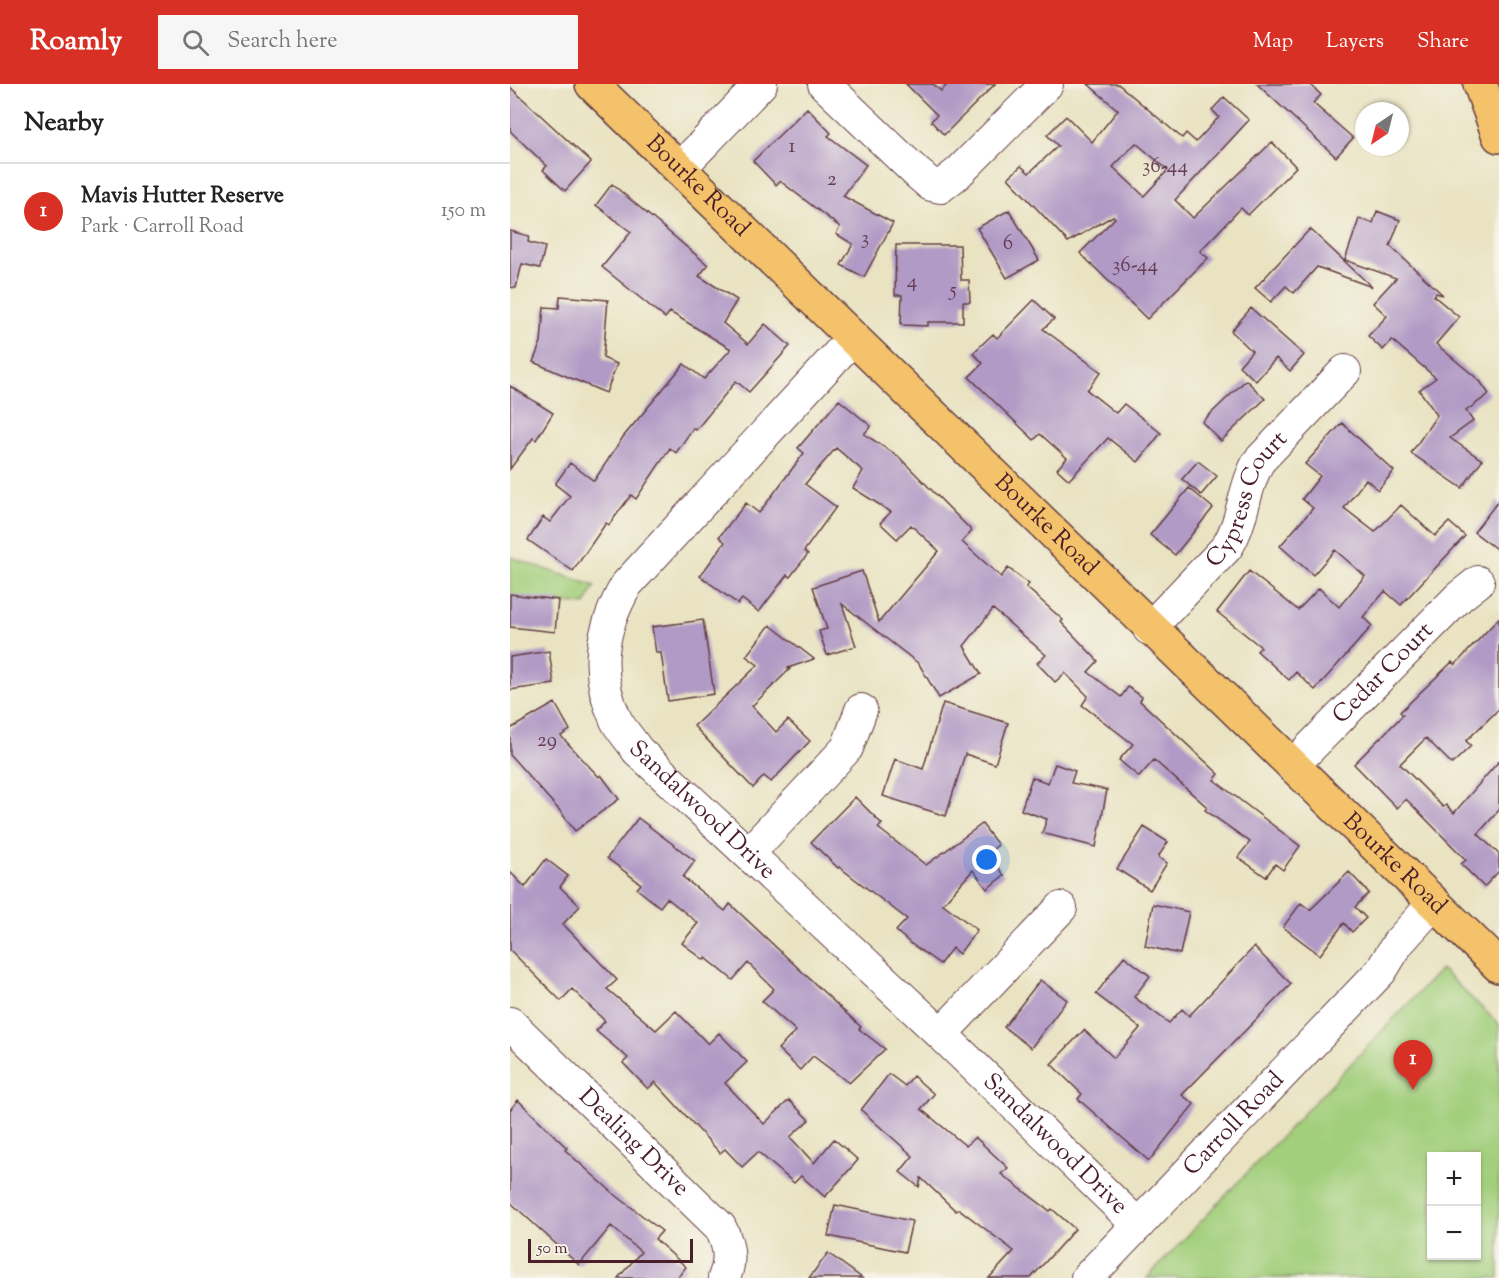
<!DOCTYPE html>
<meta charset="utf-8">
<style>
:root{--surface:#fff;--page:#f6f6f6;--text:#222;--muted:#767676;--line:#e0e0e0;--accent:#d93025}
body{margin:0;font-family:"Sorts Mill Goudy",serif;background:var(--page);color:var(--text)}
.controls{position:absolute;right:18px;bottom:18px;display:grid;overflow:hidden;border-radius:0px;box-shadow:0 2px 4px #0004}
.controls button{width:54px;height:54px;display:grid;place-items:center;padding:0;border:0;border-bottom:2px solid var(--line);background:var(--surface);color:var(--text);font:30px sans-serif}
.compass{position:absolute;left:845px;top:18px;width:54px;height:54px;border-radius:50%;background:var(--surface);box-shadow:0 2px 4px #0004;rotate:215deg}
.scale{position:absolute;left:18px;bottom:15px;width:165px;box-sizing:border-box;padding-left:6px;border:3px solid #4a1f2b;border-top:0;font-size:16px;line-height:21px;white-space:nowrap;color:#4a1f2b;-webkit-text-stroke:4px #f7f3e8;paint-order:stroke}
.you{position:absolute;left:477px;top:776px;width:21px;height:21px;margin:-15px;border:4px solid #fff;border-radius:50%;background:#1a73e8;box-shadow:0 0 0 9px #1a73e833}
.badge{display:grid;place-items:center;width:39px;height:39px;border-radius:50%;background:var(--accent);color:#fff;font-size:20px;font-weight:700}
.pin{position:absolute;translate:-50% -50px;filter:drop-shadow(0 2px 3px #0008)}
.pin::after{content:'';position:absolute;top:32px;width:21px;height:18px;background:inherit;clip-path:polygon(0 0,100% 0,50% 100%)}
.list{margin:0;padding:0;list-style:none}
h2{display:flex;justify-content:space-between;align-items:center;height:78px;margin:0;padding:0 24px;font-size:26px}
h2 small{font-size:20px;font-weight:400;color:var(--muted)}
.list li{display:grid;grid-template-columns:39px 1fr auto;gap:18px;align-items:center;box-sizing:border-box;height:96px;padding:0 24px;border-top:2px solid var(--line)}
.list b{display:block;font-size:22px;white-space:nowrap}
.list p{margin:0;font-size:20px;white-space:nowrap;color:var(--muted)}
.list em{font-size:20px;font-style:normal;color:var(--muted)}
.icon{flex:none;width:33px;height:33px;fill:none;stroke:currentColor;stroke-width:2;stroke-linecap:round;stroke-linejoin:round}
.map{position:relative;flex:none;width:989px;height:1194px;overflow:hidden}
header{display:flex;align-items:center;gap:36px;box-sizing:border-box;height:84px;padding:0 30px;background:var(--accent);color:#fff}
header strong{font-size:28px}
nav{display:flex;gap:33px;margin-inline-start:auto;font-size:21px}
.search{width:420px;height:54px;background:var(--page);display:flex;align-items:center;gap:15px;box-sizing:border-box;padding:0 21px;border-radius:0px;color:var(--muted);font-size:22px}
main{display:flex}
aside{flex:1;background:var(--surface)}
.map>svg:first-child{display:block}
.green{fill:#a2cf7b;stroke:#767753;stroke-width:1.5;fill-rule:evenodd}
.building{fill:#b19ac5;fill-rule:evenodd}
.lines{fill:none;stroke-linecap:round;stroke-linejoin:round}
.minor-casing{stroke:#623c42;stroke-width:34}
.major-casing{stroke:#623c42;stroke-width:36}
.highway-casing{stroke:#623c42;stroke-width:36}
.minor{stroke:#fff;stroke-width:32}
.major{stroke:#f3c26a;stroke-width:33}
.highway{stroke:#f3c26a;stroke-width:33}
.labels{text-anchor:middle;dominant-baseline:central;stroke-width:5;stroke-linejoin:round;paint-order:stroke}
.number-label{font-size:21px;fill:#643e52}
.street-label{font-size:24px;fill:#4a1f2b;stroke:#f7f3e8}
</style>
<header>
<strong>Roamly</strong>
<div class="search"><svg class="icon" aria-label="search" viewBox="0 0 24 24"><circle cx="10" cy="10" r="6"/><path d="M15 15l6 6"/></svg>Search here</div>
<nav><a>Map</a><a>Layers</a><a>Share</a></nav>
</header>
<main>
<aside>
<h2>Nearby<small></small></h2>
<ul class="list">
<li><span class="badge">1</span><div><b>Mavis Hutter Reserve</b><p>Park · Carroll Road</p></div><em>150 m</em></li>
</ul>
</aside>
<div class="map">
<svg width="989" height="1194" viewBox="0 0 989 1194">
<rect width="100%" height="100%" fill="#f7f3e8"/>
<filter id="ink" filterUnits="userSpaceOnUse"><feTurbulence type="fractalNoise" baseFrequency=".0167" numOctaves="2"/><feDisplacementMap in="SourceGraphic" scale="12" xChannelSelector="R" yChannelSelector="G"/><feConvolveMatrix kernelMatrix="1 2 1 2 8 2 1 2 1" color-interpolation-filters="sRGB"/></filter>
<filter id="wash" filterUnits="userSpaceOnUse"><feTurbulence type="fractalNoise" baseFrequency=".008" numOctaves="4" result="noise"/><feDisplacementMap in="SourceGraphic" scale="24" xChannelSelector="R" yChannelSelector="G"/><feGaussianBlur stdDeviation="1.35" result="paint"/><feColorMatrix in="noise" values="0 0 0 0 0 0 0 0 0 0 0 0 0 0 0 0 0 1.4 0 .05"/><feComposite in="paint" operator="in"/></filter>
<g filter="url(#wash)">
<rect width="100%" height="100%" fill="#e9e3c2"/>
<path class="green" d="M 0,473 L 85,502 L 75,521 L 0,513 Z
M 931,885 L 989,940 L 989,1194 L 637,1194 ZM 966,1072 L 966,1172 L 922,1172 L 922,1072 Z"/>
<g id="blocks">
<path class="building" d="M 396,0 L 423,0 L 431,7 L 438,0 L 485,0 L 434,51 L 421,37 L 427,31 Z
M 578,0 L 608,0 L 672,54 L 676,49 L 686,58 L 709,33 L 702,26 L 714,13 L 739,36 L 665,116 L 683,134 L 762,58 L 786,83 L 738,131 L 731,124 L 690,167 L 698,174 L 637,235 L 570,169 L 605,134 L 603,132 L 558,158 L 498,94 L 511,82 L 519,89 L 548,62 L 537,51 L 556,32 L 582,58 L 608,26 ZM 626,59 L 658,86 L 634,112 L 603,83 Z
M 747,0 L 800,0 L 811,11 L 803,19 L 843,54 L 826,73 Z
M 0,3 L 81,78 L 55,107 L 33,86 L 37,82 L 0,47 Z
M 297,24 L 321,49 L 318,52 L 356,81 L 333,112 L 383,139 L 354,193 L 331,181 L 343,160 L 326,150 L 330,143 L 270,97 L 266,101 L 243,77 Z
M 102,100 L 198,181 L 189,192 L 227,216 L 213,239 L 238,260 L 255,240 L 280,262 L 239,308 L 226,297 L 186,346 L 183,344 L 166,369 L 160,364 L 126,415 L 121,411 L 99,441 L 96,439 L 63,487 L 18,456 L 33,433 L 40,438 L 60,412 L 45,400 L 60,379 L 84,397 L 113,353 L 174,280 L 194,295 L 221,265 L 160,228 L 155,234 L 92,183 L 121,148 L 86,121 Z
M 499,126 L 529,176 L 497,194 L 467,144 Z
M 867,127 L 890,136 L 880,162 L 933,211 L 926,209 L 924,212 L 949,233 L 926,260 L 970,297 L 979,310 L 956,327 L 963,337 L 940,354 L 972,376 L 952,404 L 901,369 L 927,331 L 909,306 L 926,294 L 882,256 L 873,266 L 858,252 L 877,232 L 863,219 L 886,194 L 835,176 L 849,135 L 863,139 Z
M 800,145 L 862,203 L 807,183 L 784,209 L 776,202 L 761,218 L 745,204 Z
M 0,147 L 19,152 L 18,158 L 35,163 L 30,184 L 12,180 L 6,204 L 0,203 Z
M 386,161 L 450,161 L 451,196 L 459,196 L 460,218 L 453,218 L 453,238 L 418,238 L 418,242 L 391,241 L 392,211 L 385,211 Z
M 50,212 L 98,216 L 93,274 L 107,280 L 96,309 L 23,278 L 31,258 L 34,223 L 49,224 Z
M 524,216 L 544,235 L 533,245 L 591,288 L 577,306 L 606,329 L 614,320 L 651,349 L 628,378 L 598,354 L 559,396 L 547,385 L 557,374 L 530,350 L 524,356 L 459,293 L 473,279 L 463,269 L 483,250 L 487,254 Z
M 741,224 L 794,271 L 780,287 L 766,274 L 746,297 L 729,282 L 742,267 L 721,247 Z
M 736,296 L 755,315 L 711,357 L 692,338 Z
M 0,302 L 43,329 L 26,356 L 23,354 L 0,385 Z
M 329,316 L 361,342 L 354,350 L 388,372 L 462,447 L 452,458 L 491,493 L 498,484 L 519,500 L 516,503 L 553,536 L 551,538 L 588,577 L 578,588 L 611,613 L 618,603 L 632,613 L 630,617 L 709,690 L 704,696 L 790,762 L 773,786 L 765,780 L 756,793 L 728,773 L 740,758 L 695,726 L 697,723 L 644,676 L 629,693 L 609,676 L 623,660 L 572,621 L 578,612 L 555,589 L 545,598 L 527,579 L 536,571 L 483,525 L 454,562 L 471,590 L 429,614 L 409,580 L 332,520 L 346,562 L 317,571 L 309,547 L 317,545 L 303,503 L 352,487 L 369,538 L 429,467 L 401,441 L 387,455 L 370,439 L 381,428 L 343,404 L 353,387 L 326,364 L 295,400 L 326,423 L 294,467 L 298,470 L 280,493 L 277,491 L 249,528 L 232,515 L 228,520 L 190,492 L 215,458 L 209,453 L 236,419 L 249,429 L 294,369 L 288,364 Z
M 832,339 L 884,387 L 868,406 L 856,395 L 834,424 L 865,448 L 891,421 L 925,452 L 939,438 L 955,452 L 891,521 L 875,507 L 853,533 L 862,542 L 805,606 L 786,588 L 779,596 L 747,567 L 751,563 L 707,528 L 739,487 L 788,526 L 809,504 L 829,523 L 855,492 L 825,466 L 803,491 L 770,462 L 803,424 L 792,415 L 810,392 L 795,380 Z
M 688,377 L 707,392 L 691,411 L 672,395 Z
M 679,404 L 703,424 L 665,471 L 640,451 Z
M 989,416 L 989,467 L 964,448 Z
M 0,510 L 48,516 L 45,548 L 0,543 Z
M 989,534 L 989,625 L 956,657 L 961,662 L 942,680 L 916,654 L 890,680 L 933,723 L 936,721 L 944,729 L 989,677 L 989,726 L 968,750 L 989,770 L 989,787 L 974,803 L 951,780 L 956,776 L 896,715 L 887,724 L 844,680 L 893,631 L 890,628 L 942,578 L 945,581 Z
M 193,536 L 204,610 L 158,617 L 151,569 L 146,569 L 142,543 Z
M 260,541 L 304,575 L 278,584 L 280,585 L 242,622 L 266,648 L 278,636 L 300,657 L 261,698 L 254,692 L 243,704 L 184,642 L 248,581 L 236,572 Z
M 39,567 L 44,600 L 0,606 L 0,573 Z
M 45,619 L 60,646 L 51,652 L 89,693 L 91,691 L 109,715 L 65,747 L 50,727 L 0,671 L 0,645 Z
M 433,619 L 498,639 L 485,680 L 455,670 L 436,732 L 373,712 L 385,675 L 413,685 Z
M 545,680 L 565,687 L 561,699 L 597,706 L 586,763 L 532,749 L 537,735 L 511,726 L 522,693 L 538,699 Z
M 345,713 L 372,740 L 368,744 L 416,781 L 472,740 L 488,761 L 478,769 L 494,791 L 477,805 L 463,786 L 433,820 L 467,846 L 449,870 L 442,864 L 430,880 L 400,859 L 386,847 L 397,835 L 329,783 L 328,784 L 301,758 Z
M 128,734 L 185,777 L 173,793 L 215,827 L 220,820 L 351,943 L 349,945 L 375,965 L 339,999 L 303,972 L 290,986 L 268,965 L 286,947 L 252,917 L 264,905 L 238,879 L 223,896 L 196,874 L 194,876 L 172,859 L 188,839 L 157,814 L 150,823 L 127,805 L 131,800 L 97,774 Z
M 634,743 L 658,758 L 648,773 L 657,779 L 640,806 L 607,785 Z
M 36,775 L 58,792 L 50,803 L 70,822 L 53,840 L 107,896 L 97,905 L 146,946 L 166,927 L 198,960 L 209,949 L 237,978 L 215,999 L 254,1040 L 279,1016 L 299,1036 L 280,1053 L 304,1079 L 324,1055 L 348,1076 L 315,1113 L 291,1092 L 284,1099 L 248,1068 L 232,1083 L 215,1065 L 210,1069 L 145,998 L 138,1005 L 113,979 L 118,974 L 86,947 L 95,937 L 62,905 L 51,917 L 0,866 L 0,788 L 15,803 Z
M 839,788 L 859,809 L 845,823 L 856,834 L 842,848 L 834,839 L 810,871 L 773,843 L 791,819 L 800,826 Z
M 643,820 L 679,828 L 670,870 L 635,862 Z
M 744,863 L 781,900 L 672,1011 L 684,1020 L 639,1077 L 568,1015 L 572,1010 L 541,980 L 574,946 L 604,974 L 630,944 L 586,910 L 614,872 L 640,892 L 624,913 L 659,939 L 672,925 L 679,932 Z
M 530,896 L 557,916 L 521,964 L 494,943 Z
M 379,990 L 395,1002 L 403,992 L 424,1010 L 411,1025 L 456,1062 L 465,1053 L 498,1084 L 491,1090 L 540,1127 L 542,1125 L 565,1145 L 521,1194 L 479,1194 L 504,1167 L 449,1125 L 446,1127 L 411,1094 L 409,1103 L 390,1088 L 403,1072 L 351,1026 Z
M 8,1016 L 57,1064 L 55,1066 L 103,1109 L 152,1147 L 145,1155 L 176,1183 L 167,1194 L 108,1194 L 131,1168 L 101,1142 L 69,1181 L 0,1118 L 0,1026 Z
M 325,1121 L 402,1137 L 395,1168 L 318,1152 Z
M 318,1169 L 352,1194 L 299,1194 Z"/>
</g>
</g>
<g filter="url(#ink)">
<use href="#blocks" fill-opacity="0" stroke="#623c42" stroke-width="1.5"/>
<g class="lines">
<g class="minor-casing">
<g id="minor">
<path d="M 314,0 L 407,89 L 421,101 L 430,103 L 448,89 L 537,0"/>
<path d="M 170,84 L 251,0"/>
<path id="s1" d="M 343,254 L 117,500 C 91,545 83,586 106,636 C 111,646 121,656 127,666 L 431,950 L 628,1141"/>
<path id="s2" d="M 639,545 L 717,463 C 734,436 733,404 749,377 L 835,287"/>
<path id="s3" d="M 782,682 L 949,513 L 968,498"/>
<path d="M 239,769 L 337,664 L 351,626"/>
<path id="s4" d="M 0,939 L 210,1143 C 219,1160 222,1176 214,1194"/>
<path d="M 431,950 L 551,824"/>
<path id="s5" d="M 577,1194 L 871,887 L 888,859 L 924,819"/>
</g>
</g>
<g class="major-casing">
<g id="major">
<path id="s6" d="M 82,0 L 989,882"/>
</g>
</g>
<g class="highway-casing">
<path id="highway" d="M 970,0 L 989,52"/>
</g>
<use href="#minor" class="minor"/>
<use href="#major" class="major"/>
<use href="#highway" class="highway"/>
</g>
</g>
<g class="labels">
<g class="number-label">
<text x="282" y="63">1</text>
<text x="655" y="83">36-44</text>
<text x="322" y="96">2</text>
<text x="355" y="155">3</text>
<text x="498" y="160">6</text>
<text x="625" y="182">36-44</text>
<text x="402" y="198">4</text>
<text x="443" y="207">5</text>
<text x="37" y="657">29</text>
</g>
<g class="street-label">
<text stroke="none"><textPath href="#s6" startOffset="147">Bourke Road</textPath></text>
<text stroke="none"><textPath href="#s2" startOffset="165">Cypress Court</textPath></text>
<text stroke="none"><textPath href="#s6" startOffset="633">Bourke Road</textPath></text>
<text stroke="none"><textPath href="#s3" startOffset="130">Cedar Court</textPath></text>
<text stroke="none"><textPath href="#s1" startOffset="602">Sandalwood Drive</textPath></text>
<text stroke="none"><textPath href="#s6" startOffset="1119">Bourke Road</textPath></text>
<text stroke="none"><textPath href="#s5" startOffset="213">Carroll Road</textPath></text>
<text stroke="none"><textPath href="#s1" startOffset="1088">Sandalwood Drive</textPath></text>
<text stroke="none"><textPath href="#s4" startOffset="172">Dealing Drive</textPath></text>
</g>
</g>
</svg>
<div class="controls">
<button>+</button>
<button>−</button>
</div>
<svg class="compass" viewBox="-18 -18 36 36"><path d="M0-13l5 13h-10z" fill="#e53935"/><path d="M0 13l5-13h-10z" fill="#767676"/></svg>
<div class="scale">50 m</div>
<div class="you"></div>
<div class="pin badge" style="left:903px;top:1006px">1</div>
</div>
</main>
